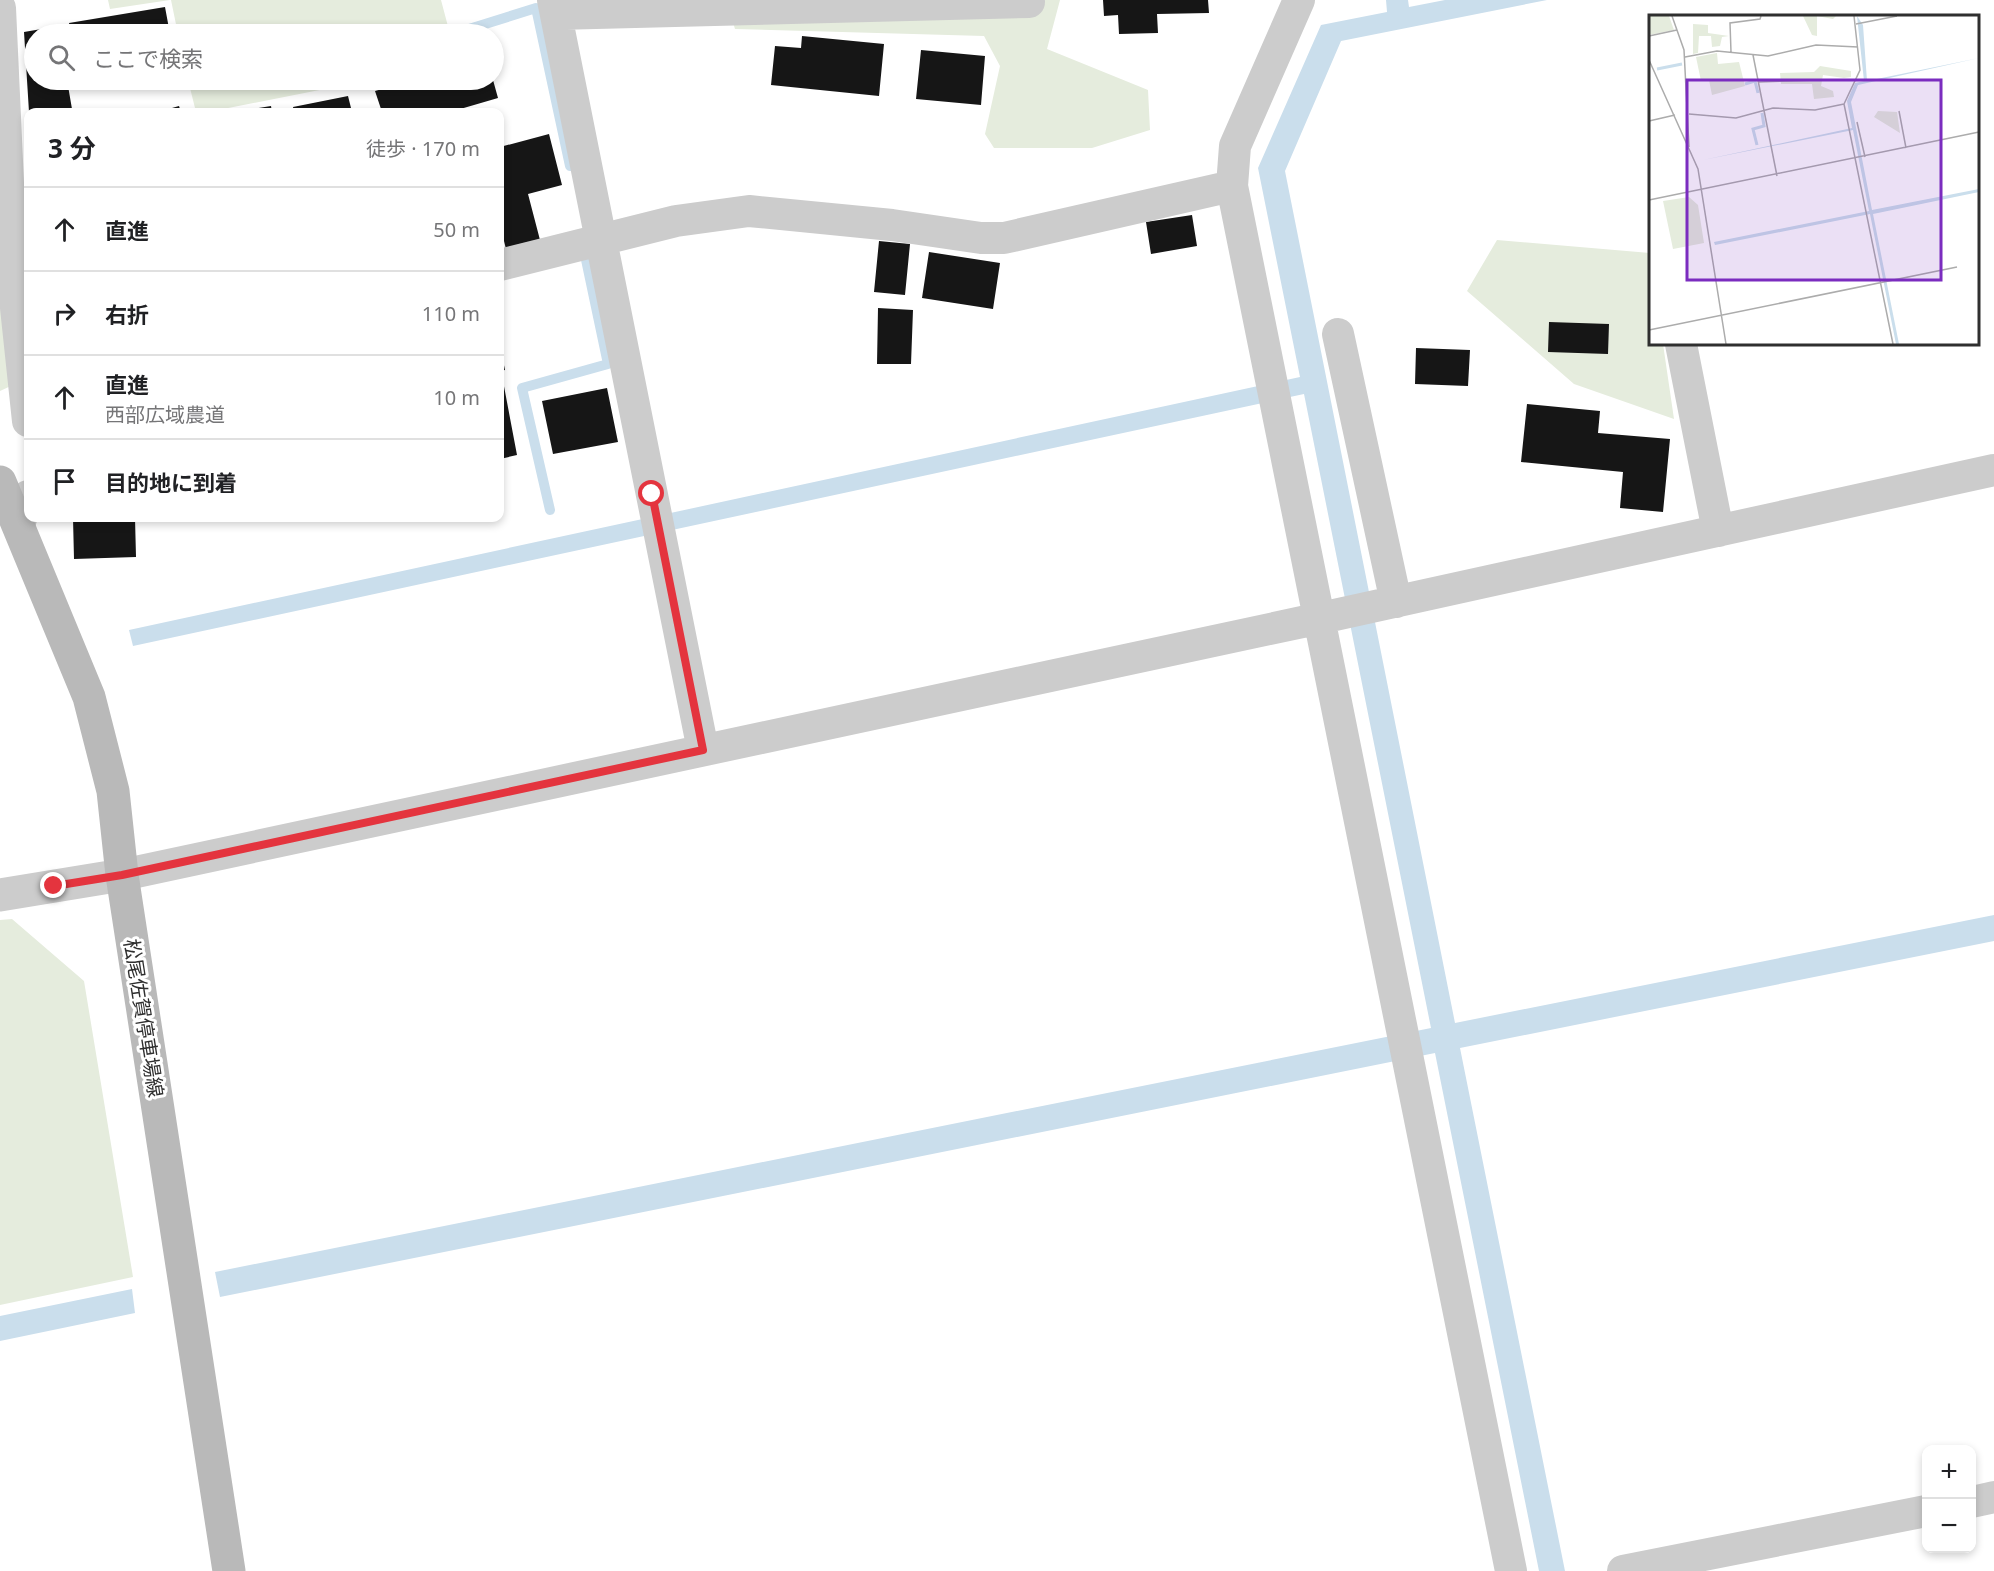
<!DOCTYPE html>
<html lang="ja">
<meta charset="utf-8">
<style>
:root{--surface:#fff;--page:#f6f6f6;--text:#202124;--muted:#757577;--line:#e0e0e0}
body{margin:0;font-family:"Noto Sans","Noto Sans JP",sans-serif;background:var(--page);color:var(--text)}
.controls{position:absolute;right:18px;bottom:18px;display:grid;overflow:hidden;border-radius:12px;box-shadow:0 3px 9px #0003}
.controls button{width:54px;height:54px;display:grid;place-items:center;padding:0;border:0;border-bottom:2px solid var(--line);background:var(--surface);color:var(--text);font:30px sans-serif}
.stop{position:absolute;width:18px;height:18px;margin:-14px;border:4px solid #e4343e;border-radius:50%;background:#fff}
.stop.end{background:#e4343e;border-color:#fff;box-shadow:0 2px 6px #0008}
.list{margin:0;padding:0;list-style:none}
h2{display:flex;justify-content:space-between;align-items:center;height:78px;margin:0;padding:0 24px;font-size:26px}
h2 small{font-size:20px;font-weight:400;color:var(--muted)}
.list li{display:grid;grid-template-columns:39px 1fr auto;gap:18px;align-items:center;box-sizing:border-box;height:84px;padding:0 24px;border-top:2px solid var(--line)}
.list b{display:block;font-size:22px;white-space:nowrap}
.list p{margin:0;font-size:20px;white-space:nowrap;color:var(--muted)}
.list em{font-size:20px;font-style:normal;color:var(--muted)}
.icon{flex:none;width:33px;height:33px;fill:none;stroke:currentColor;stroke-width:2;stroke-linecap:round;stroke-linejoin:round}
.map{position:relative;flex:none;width:1994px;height:1571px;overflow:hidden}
.search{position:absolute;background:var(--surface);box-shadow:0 3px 9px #0003;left:24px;top:24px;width:480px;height:66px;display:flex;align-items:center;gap:15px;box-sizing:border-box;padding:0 21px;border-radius:33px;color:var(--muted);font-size:22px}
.panel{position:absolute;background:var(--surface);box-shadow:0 3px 9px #0003;left:24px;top:108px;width:480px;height:414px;border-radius:12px}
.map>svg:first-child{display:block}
.green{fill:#e5ecdd}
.water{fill:#cadeec}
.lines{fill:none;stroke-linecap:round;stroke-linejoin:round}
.stream{stroke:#cadeec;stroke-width:10}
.building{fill:#161616}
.minor{stroke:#ccc;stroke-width:32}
.tertiary{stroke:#ccc;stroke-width:33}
.secondary{stroke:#b9b9b9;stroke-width:33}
.route{stroke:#e4343e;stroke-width:8}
.labels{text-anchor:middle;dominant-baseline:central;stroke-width:6;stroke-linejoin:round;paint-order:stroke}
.street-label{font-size:20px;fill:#2f2f2f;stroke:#fff}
.inset-river{fill:none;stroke:#cadeec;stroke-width:3}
.inset-road{fill:none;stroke:#acacac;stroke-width:1.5}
.view{fill:#7b2cbf;fill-opacity:0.15;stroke:#7b2cbf;stroke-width:3}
.inset-edge{fill:none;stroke:#2f2f2f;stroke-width:3}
</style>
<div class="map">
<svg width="1994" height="1571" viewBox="0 0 1994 1571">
<rect width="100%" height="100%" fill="#fff"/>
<path class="green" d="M 108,0 L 170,0 L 110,9 Z
M 171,0 L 441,0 L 450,34 L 178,34 Z
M 726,0 L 1060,0 L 1047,49 L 1148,90 L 1150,130 L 1092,148 L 994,148 L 985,134 L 1000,66 L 984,36 L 735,29 Z
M 188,80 L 370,80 L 208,112 L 196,112 Z
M 1497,240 L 1650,253 L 1650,344 L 1663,344 L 1674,419 L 1574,384 L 1467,291 Z
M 0,290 L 13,385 L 0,391 Z
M 12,919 L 84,981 L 133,1277 L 0,1305 L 0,920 Z"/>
<path class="water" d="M 1386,0 L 1408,0 L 1409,7 L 1445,0 L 1547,0 L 1341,41 L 1285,171 L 1455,1023 L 1994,915 L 1994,941 L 1460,1048 L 1565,1571 L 1539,1571 L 1435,1053 L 220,1297 L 215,1272 L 1431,1028 L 1304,394 L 133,646 L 129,630 L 1300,377 L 1258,168 L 1321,25 L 1387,12 Z
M 132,1289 L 135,1313 L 0,1341 L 0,1316 Z"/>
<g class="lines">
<path class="stream" d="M 453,34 L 536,8 L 570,166
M 550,510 L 522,388 L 608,364 L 585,255"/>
</g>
<path class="building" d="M 1103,0 L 1208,0 L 1209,13 L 1157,14 L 1158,33 L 1119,34 L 1118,15 L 1104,16 Z
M 165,7 L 170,34 L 71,34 L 69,23 Z
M 59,26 L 60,34 L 34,34 L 34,80 L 67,80 L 72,109 L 29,112 L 24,32 Z
M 802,36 L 884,44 L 879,96 L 771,85 L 775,46 L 801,48 Z
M 921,50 L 985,56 L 981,105 L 916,99 Z
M 391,80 L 493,80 L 498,98 L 450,112 L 382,112 L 375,91 L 393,86 Z
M 348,96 L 352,112 L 294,112 L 293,107 Z
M 179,106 L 181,112 L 158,112 Z
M 271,106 L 272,112 L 239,112 L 239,111 Z
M 549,134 L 562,185 L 528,194 L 540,240 L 506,249 L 500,225 L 500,147 Z
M 1192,215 L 1197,246 L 1151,254 L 1146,222 Z
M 879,241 L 910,244 L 905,295 L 874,292 Z
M 929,252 L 1000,263 L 993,309 L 922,298 Z
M 878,308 L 913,310 L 911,364 L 877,364 Z
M 1549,322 L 1609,324 L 1608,354 L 1548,352 Z
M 500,346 L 505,370 L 500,371 Z
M 1416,348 L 1470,350 L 1468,386 L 1415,384 Z
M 503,381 L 517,455 L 500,459 L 500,382 Z
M 607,388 L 618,442 L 553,454 L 542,401 Z
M 1527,404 L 1600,411 L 1598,433 L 1670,439 L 1663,512 L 1620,508 L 1623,472 L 1521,462 Z
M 73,518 L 135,518 L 136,557 L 74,559 Z"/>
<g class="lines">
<path class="minor" d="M 553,0 L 703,750
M 1299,0 L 1235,146 L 1232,186 L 1511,1571
M 0,8 L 12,270 L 28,421
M 556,14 L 1029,2
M 500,265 L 676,221 L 749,211 L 892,225 L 981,238 L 1004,238 L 1232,186
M 1338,334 L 1396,602
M 1681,344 L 1718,531
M 19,525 L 28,496
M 122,875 L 1321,618 L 1994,470
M 1972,1502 L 1994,1497
M 1623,1571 L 1926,1511"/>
<path class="tertiary" d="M 0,895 L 122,875"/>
<path class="secondary" d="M 0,482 L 89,697 L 113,791 L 122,875 L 229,1571"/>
</g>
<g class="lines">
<path class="route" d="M 54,886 L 122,875 L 703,750 L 652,494"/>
</g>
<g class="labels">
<g class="street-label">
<text transform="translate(144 1018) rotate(81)">松尾佐賀停車場線</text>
</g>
</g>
<g transform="translate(1649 15)">
<rect width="330" height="330" fill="#fff"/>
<path d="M 0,1 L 20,1 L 25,15 L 0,20 ZM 154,1 L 187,1 L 184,4 L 168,1 L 168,21 L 163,20 ZM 44,9 L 59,10 L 59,18 L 80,21 L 73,22 L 71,31 L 63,32 L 62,21 L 50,21 L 49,38 L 44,39 ZM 68,38 L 69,49 L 90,47 L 96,71 L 63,80 L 60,65 L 52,66 L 47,42 ZM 171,51 L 202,56 L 202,62 L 195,63 L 174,60 L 172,71 L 184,76 L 185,82 L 165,84 L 163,69 L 132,69 L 131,58 L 165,57 ZM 229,96 L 248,97 L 251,118 L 225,102 ZM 40,182 L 49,190 L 55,228 L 24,234 L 14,186 Z" fill="#e5ecdd"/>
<path d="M 208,1 L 214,10 L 218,66 L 330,43 L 209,70 L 202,87 L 223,195 L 330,174 L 330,177 L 224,199 L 250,329 L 247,329 L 221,199 L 66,230 L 65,227 L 220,196 L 204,115 L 54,145 L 203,113 L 198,86 L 206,68 L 215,66 Z" fill="#cadeec"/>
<path class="inset-river" d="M 8,54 L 33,49M 96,69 L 106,66 L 109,78M 108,130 L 104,114 L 115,111 L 113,98"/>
<path class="inset-road" d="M 23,1 L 35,35 L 40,132M 205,1 L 211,55 L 195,89 L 244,329M 207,9 L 248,1M 0,21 L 28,15M 82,37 L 81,8 L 111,4 L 112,1M 104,40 L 128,161M 36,42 L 68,36 L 119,41 L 167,30 L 209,32M 0,45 L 49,154 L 77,329M 109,67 L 169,65M 250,96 L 257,133M 40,99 L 87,103 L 124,93 L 166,95 L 195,89M 0,106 L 26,100M 208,107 L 216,142M 0,185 L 330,117M 0,315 L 308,252"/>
<path class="view" d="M 38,65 L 292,65 L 292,265 L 38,265 Z"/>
<rect width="330" height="330" class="inset-edge"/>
</g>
</svg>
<div class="controls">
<button>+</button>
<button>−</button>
</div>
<div class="stop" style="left:652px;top:494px"></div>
<div class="stop end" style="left:54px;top:886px"></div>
<div class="search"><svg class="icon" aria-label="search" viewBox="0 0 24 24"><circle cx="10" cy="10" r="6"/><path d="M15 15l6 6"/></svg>ここで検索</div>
<section class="panel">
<h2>3 分<small>徒歩 · 170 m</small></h2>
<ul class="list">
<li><svg class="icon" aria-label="ahead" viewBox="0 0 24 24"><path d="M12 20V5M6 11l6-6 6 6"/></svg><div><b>直進</b></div><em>50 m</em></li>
<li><svg class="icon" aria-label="right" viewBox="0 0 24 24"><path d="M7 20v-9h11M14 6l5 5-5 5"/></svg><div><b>右折</b></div><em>110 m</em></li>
<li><svg class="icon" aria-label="ahead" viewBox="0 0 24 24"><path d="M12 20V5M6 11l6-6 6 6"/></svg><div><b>直進</b><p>西部広域農道</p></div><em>10 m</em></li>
<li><svg class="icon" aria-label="arrive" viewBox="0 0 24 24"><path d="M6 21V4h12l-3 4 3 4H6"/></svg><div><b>目的地に到着</b></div></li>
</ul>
</section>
</div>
